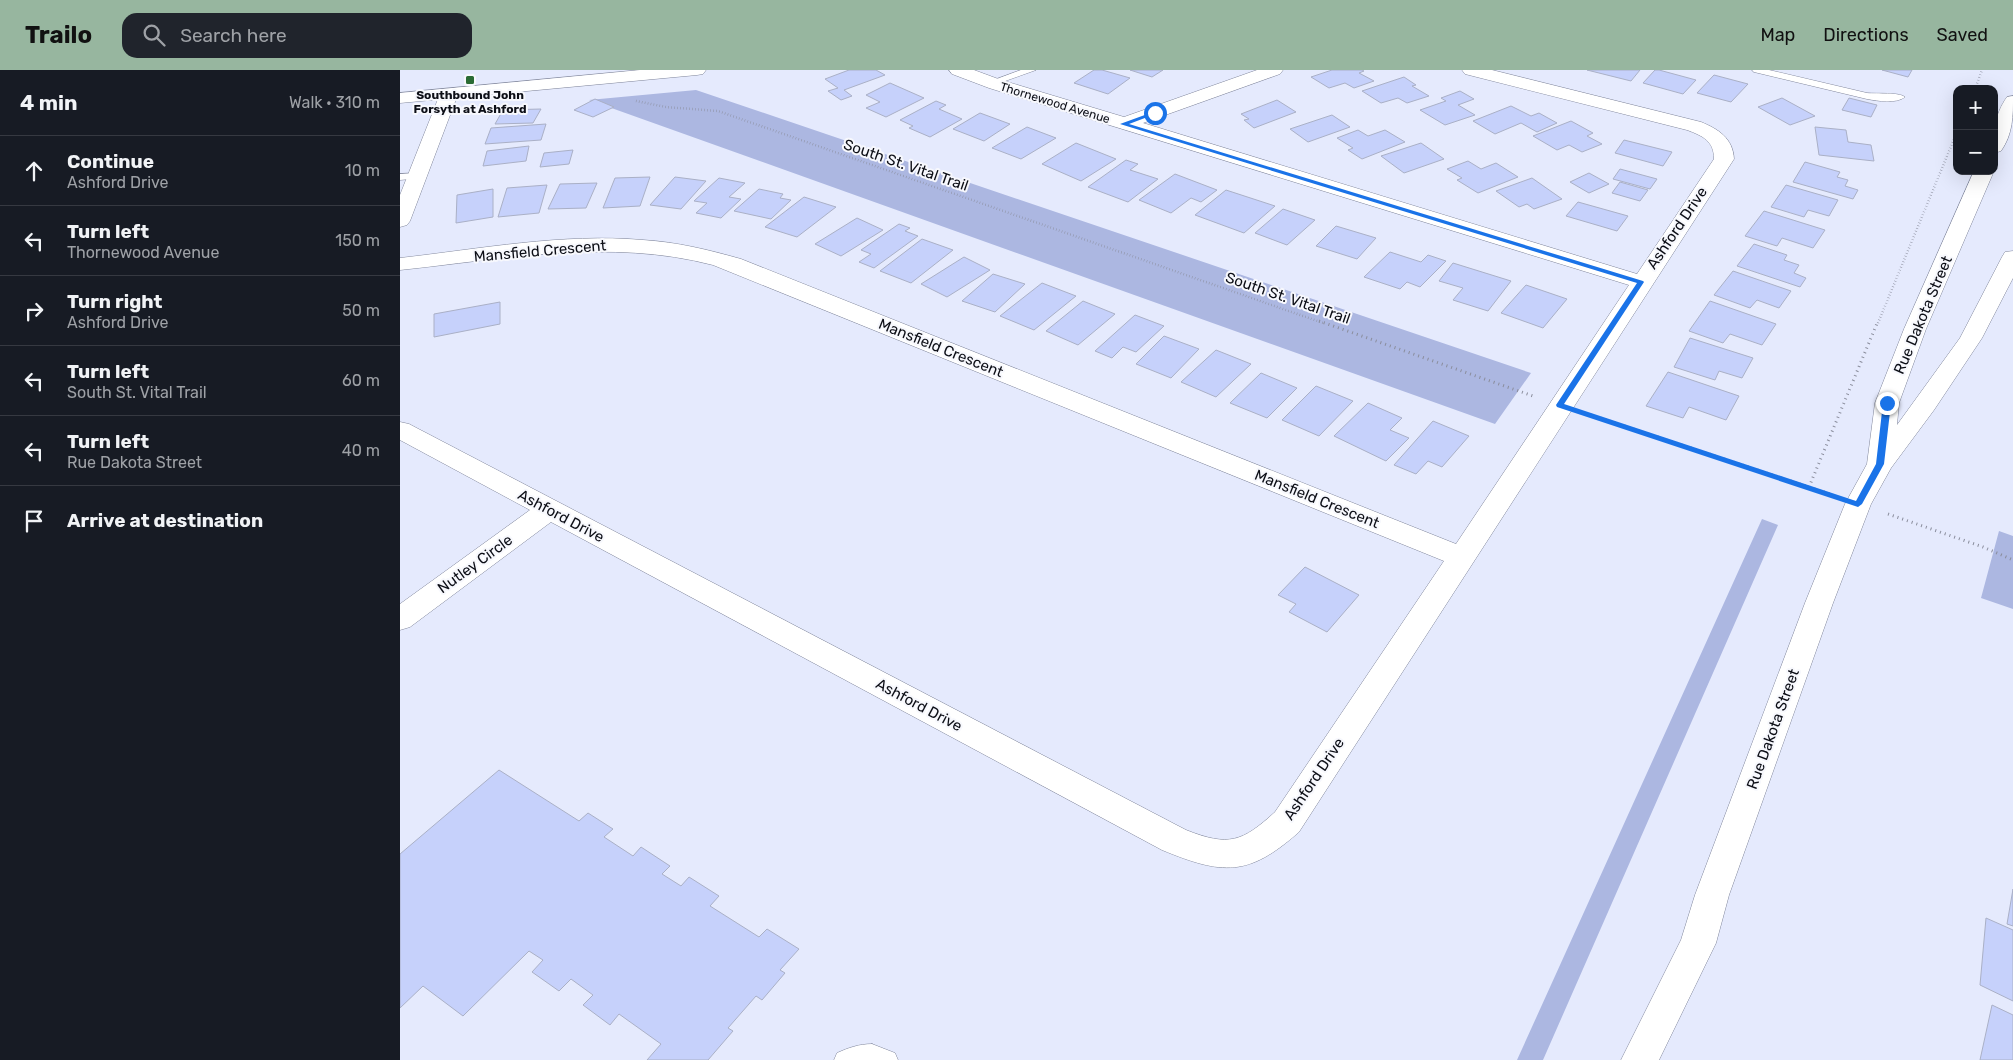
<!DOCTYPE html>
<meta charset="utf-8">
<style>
:root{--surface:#171b24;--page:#20242c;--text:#f1f3f6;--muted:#9ea1a6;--line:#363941;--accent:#97b69f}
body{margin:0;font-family:Rubik,sans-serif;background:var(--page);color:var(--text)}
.controls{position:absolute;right:15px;top:15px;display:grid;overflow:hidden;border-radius:10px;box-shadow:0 5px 20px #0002}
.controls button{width:45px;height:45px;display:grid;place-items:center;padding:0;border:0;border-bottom:1px solid var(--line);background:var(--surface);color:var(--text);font:25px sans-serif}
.stop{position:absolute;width:15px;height:15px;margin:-11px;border:4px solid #1a73e8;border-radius:50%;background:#fff}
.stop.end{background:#1a73e8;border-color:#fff;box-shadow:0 1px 5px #0008}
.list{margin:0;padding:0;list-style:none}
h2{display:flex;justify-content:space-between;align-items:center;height:65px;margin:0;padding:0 20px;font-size:21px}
h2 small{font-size:16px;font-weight:400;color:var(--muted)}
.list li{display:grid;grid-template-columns:32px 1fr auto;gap:15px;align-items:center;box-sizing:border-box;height:70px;padding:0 20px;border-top:1px solid var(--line)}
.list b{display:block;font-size:19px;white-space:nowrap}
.list p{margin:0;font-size:16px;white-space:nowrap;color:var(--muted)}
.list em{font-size:16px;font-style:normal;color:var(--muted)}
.icon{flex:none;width:28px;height:28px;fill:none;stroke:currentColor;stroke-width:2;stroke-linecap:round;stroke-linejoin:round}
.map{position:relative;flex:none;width:1613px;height:990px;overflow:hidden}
header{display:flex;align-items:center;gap:30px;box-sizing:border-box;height:70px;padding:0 25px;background:var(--accent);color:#111}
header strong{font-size:24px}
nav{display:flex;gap:28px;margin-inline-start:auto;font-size:18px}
.search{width:350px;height:45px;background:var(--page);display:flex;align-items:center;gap:12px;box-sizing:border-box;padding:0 18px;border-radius:15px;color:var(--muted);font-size:19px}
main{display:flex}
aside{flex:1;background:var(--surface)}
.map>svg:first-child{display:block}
.green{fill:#acb7e1}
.building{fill:#c6d1fb;stroke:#aab0c6}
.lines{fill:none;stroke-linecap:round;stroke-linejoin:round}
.service-casing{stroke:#80869b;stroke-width:1}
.minor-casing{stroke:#80869b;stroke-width:1}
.tertiary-casing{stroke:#80869b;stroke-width:1}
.secondary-casing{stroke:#80869b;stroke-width:1}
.path-far1{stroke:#8a8d9c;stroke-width:2.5;stroke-dasharray:0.5 2.5;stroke-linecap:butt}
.path{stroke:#8a8d9c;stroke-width:3;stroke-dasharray:1 4;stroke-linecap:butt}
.service{fill:#fff;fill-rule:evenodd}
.minor{fill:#fff;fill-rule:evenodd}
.tertiary{fill:#fff;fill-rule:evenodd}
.secondary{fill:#fff;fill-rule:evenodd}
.route{fill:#1a73e8}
.poi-dot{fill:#2a6b34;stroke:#f7f8fd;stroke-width:2}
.labels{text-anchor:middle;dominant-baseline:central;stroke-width:4;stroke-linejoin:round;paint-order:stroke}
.far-poi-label{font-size:12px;font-weight:bold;fill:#0c0e16;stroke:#f7f8fd}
.far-street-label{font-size:12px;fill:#0c0e16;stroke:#f7f8fd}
.street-label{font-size:15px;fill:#0c0e16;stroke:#f7f8fd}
</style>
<header>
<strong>Trailo</strong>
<div class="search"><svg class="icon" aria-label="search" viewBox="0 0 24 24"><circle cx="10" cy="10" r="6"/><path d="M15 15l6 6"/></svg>Search here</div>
<nav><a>Map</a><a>Directions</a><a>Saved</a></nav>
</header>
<main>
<aside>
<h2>4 min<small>Walk · 310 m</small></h2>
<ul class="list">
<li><svg class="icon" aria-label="ahead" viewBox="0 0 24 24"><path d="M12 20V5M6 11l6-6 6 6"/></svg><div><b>Continue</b><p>Ashford Drive</p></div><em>10 m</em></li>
<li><svg class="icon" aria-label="left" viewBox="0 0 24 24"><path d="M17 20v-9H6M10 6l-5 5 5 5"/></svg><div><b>Turn left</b><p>Thornewood Avenue</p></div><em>150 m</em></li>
<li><svg class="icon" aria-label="right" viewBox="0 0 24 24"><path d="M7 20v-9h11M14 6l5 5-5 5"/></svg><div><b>Turn right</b><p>Ashford Drive</p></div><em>50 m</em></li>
<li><svg class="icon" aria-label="left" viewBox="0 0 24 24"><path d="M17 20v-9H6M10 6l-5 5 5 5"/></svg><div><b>Turn left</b><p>South St. Vital Trail</p></div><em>60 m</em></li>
<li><svg class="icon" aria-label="left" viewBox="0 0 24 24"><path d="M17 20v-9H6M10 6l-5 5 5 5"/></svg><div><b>Turn left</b><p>Rue Dakota Street</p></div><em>40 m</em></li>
<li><svg class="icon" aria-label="arrive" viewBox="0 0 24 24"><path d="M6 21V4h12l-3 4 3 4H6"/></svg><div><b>Arrive at destination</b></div></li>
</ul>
</aside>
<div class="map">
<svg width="1613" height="990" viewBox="0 0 1613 990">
<rect width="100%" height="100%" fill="#e5eafd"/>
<path class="green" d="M 296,20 L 1131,303 L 1095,354 L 189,30 Z
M 1362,449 L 1378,455 L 1143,990 L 1117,990 Z
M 1599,461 L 1613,466 L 1613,539 L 1581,528 Z"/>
<path class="building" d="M 449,0 L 476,0 L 485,5 L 444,20 L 452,26 L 441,30 L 428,21 L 438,18 L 425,9 Z
M 694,0 L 702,0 L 730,8 L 708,24 L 674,13 Z
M 730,0 L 763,0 L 752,7 Z
M 932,0 L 962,0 L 964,1 L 959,3 L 974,11 L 954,18 L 945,13 L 929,18 L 911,7 Z
M 1187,0 L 1240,0 L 1231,11 Z
M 1255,0 L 1259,0 L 1296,10 L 1283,24 L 1243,13 Z
M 1482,0 L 1512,0 L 1508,7 Z
M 1314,5 L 1348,14 L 1331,32 L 1297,23 Z
M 1004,7 L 1016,15 L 1012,16 L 1029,26 L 1007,33 L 998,28 L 981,33 L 962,21 Z
M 490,13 L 524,28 L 486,47 L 466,38 L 480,32 L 466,25 Z
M 1060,21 L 1074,29 L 1058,35 L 1075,45 L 1045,55 L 1020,40 L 1046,31 L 1041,28 Z
M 1382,28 L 1415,46 L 1390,55 L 1358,37 Z
M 1449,28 L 1477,35 L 1471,47 L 1442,40 Z
M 195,29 L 214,37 L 193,47 L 174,40 Z
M 877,30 L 896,42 L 854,58 L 844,50 L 849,49 L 841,44 Z
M 536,31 L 546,35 L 539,39 L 562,49 L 530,67 L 509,58 L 513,56 L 500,50 Z
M 1111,36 L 1131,46 L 1139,43 L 1157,53 L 1137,62 L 1121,53 L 1095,64 L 1073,51 Z
M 141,39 L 133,53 L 95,54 L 103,40 Z
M 580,43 L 610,54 L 584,71 L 553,59 Z
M 932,45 L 950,57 L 908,72 L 890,59 Z
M 1171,51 L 1193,63 L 1187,66 L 1202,74 L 1182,82 L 1169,75 L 1157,80 L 1133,66 Z
M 146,54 L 141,70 L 85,74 L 91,58 Z
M 627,57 L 656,68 L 621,89 L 592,78 Z
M 1415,57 L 1446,60 L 1448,72 L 1471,75 L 1474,91 L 1419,85 Z
M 958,60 L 968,66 L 985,60 L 1005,72 L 962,89 L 948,80 L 953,78 L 937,68 Z
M 1224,70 L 1272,82 L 1263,96 L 1215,83 Z
M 676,73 L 716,89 L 681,111 L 642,94 Z
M 1021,73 L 1044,89 L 1004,103 L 981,86 Z
M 129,76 L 126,91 L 83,96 L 87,81 Z
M 173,80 L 169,94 L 140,97 L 144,83 Z
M 726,90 L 738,94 L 730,100 L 758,109 L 728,132 L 688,117 Z
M 1068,91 L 1081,99 L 1096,93 L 1118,107 L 1078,123 L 1057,110 L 1062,108 L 1047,99 Z
M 1405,92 L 1440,102 L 1437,107 L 1448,110 L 1445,116 L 1458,120 L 1453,129 L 1393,112 Z
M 1220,99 L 1257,109 L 1250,119 L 1213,109 Z
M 1189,103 L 1209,114 L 1189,123 L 1170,112 Z
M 775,104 L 817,120 L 801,132 L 791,128 L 771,143 L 739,130 Z
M 250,107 L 240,136 L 203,138 L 215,108 Z
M 275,107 L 306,111 L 281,139 L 250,135 Z
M 319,108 L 345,113 L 329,127 L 341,129 L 321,148 L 296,143 L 307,133 L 294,131 Z
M 1132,108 L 1162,129 L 1134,139 L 1127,134 L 1119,137 L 1096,121 Z
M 1220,112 L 1248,120 L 1240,131 L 1212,123 Z
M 197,113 L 186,138 L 148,139 L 160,114 Z
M 147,115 L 139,143 L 98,147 L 107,118 Z
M 1386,115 L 1438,130 L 1429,146 L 1408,140 L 1404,147 L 1371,137 Z
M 93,119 L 93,147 L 56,153 L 57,125 Z
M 359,119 L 383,124 L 380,128 L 391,130 L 371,149 L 334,141 Z
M 826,120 L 875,136 L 844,163 L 795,145 Z
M 404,127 L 436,137 L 397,167 L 365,157 Z
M 1178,132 L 1228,146 L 1217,161 L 1166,146 Z
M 883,139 L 915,150 L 887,175 L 855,163 Z
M 1364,141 L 1425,160 L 1413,178 L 1382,168 L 1377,176 L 1345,166 Z
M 457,148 L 483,160 L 441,186 L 415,174 Z
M 499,154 L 510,158 L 505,161 L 518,166 L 474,198 L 459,192 L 471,184 L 461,180 Z
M 936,156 L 976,168 L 957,189 L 916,176 Z
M 522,169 L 553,180 L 511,213 L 480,201 Z
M 1354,174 L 1387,185 L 1384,190 L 1399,195 L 1394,203 L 1406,208 L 1400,217 L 1337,196 Z
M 990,182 L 1021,192 L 1028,185 L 1046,191 L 1020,217 L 1007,212 L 1000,219 L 964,207 Z
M 564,187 L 590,200 L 547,227 L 521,214 Z
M 1053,193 L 1111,211 L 1088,241 L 1053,230 L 1063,218 L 1039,211 Z
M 1333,201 L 1391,221 L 1379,238 L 1357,230 L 1350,238 L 1314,225 Z
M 593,204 L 625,214 L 595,242 L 562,231 Z
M 642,213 L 676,226 L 634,260 L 600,246 Z
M 1126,215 L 1167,229 L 1143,258 L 1101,243 Z
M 683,231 L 715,244 L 678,275 L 646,261 Z
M 1310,231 L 1376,254 L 1362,275 L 1330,264 L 1323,273 L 1289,261 Z
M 100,232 L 100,254 L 34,267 L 34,244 Z
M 735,245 L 764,256 L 736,282 L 723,277 L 712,288 L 695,281 Z
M 764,266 L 799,279 L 771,308 L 736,294 Z
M 1290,268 L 1353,288 L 1342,308 L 1319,301 L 1315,310 L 1274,297 Z
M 816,280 L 851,294 L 816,327 L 781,312 Z
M 1268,302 L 1339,326 L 1326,350 L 1289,337 L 1283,348 L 1246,336 Z
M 861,303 L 897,318 L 867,348 L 830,333 Z
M 916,316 L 953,331 L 919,366 L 882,350 Z
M 968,333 L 1002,348 L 990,360 L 1009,368 L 986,391 L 934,366 Z
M 1033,351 L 1069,366 L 1042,397 L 1028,391 L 1016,404 L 994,395 Z
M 905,497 L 959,525 L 927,562 L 889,542 L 896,534 L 878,525 Z
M 99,700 L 179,751 L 188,743 L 213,759 L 204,767 L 233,786 L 241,777 L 270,796 L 262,804 L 281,816 L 289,807 L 319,826 L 310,836 L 359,867 L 367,859 L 399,879 L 380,900 L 385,903 L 362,930 L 356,926 L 328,958 L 333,961 L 308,990 L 247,990 L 261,974 L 219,944 L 210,955 L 183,935 L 193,925 L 171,909 L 159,921 L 132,902 L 143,890 L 129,881 L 63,946 L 23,916 L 0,938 L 0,784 Z
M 1613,819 L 1613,856 L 1607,854 Z
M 1586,848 L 1613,860 L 1613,931 L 1580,915 Z
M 1592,935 L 1613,945 L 1613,990 L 1580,990 Z"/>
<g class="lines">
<g class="service-casing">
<path id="service" d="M 621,0 L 636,0 L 594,15 L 591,16 L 586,13 Z
M 1352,0 L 1369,0 L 1467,23 C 1477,24 1499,22 1505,27 C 1496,34 1478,31 1467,29 L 1354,2 Z
M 18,103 L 22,104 L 23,106 L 22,108 L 0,110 L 0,104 Z
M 472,974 L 495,983 L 498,990 L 434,990 L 437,983 C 448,978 459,974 472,974 Z"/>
</g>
<g class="minor-casing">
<path id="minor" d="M 549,0 L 574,0 L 601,10 L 724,47 L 857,0 L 883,0 L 880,4 L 743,53 L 1237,204 L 1314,89 C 1314,71 1303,66 1287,60 L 1065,4 L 1062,0 L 1092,0 L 1301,52 C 1318,59 1333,68 1334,89 L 899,762 C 848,807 823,805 762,780 L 151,452 L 10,557 L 0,560 L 0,534 L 130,440 L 0,370 L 0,352 L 9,354 L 786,760 C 829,777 842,772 875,742 L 1044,491 L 313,195 C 210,168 104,189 0,200 L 0,188 C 80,179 163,163 243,170 C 277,172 309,180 341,189 L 1056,474 L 1229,215 L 589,18 L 552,4 Z
M 49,19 L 55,20 L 58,24 L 10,151 L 7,155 L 0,157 L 0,125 L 40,24 L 43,20 Z"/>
</g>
<g class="tertiary-casing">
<path id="tertiary" d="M 240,0 L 306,0 L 303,4 L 297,5 L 0,33 L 0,23 Z"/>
</g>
<g class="secondary-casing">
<path id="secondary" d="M 1613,26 C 1613,46 1613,64 1601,81 L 1594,83 C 1594,62 1594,45 1607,27 Z
M 1574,101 L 1594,101 L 1526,259 L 1499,333 L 1497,355 L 1560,268 L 1602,187 L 1605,182 L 1613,181 L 1613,208 L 1582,268 L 1534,340 L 1491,398 L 1471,434 L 1433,533 L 1329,825 L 1316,873 L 1259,990 L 1221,990 L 1281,870 L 1295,825 L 1405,533 L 1445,434 L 1467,394 L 1475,333 L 1504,259 Z"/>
</g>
<path class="path-far1" d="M 1575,19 L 1582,0
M 236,31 L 266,37 L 318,41 L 923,253
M 1478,253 L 1557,62"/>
<path class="path" d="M 919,251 L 1133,326
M 1191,345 L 1430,424
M 1409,417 L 1478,251
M 1488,444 L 1583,477 L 1613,490"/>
<use href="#service" class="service"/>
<use href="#minor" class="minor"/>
<use href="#tertiary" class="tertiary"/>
<use href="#secondary" class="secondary"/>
</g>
<path class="route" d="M 753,42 L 758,43 L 729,54 L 1243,211 L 1244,212 L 1164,334 L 1456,431 L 1476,394 L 1483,333 L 1487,331 L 1491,333 L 1484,394 L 1462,434 L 1458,437 L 1157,337 L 1156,335 L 1237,213 L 720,54 Z"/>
<rect class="poi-dot" x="65" y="5" width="10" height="10" rx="2.5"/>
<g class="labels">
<g class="far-poi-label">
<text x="70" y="25">Southbound John<tspan x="70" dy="14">Forsyth at Ashford</tspan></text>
</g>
<g class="far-street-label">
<text transform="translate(655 33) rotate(17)">Thornewood Avenue</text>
</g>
<g class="street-label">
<text transform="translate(506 95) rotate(19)">South St. Vital Trail</text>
<text transform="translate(1277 158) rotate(-56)">Ashford Drive</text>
<text transform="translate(140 181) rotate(-5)">Mansfield Crescent</text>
<text transform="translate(888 228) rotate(19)">South St. Vital Trail</text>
<text transform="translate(1523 245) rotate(-67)">Rue Dakota Street</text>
<text transform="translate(541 278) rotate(22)">Mansfield Crescent</text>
<text transform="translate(917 429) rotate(22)">Mansfield Crescent</text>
<text transform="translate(161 446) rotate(28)">Ashford Drive</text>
<text transform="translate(75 494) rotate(-36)">Nutley Circle</text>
<text transform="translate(519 635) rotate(28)">Ashford Drive</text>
<text transform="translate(1373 659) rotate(-70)">Rue Dakota Street</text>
<text transform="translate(914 709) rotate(-56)">Ashford Drive</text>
</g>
</g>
</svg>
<div class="controls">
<button>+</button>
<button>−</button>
</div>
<div class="stop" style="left:755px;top:43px"></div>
<div class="stop end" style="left:1487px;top:333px"></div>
</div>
</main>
